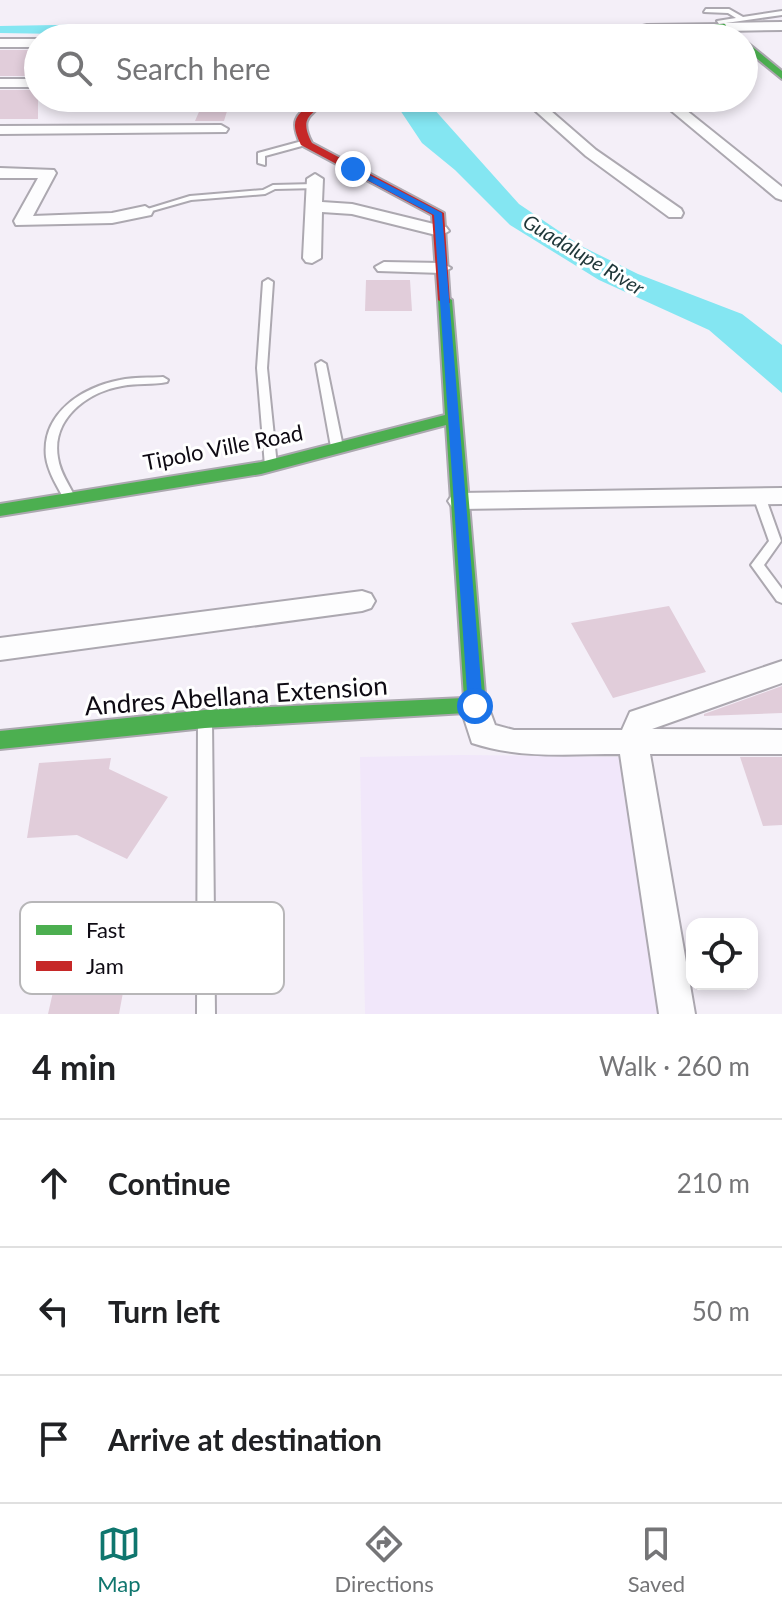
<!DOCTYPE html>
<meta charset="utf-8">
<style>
:root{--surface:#fff;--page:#f6f6f6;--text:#202124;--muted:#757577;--line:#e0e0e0;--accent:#0f766e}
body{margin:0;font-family:Lato,sans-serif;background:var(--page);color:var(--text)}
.controls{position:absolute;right:24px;bottom:24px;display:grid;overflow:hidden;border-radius:16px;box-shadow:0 4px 12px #0003}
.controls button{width:72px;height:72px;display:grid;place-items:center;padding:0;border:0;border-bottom:2px solid var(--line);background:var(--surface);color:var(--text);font:40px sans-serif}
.stop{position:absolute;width:24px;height:24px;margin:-18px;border:6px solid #1a73e8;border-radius:50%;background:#fff}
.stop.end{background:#1a73e8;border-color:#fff;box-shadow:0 2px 8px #0008}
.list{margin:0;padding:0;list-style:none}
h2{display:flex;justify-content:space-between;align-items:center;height:104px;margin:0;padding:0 32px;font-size:34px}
h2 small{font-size:26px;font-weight:400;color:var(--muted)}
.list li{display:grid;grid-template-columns:52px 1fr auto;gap:24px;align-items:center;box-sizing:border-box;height:128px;padding:0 32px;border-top:2px solid var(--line)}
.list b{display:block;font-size:30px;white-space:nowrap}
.list em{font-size:26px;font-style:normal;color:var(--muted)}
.icon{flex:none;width:44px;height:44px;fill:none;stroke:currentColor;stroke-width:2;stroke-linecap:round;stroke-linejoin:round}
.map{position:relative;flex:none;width:782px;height:1014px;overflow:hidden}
.search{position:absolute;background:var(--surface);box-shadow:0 4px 12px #0003;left:24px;right:24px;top:24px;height:88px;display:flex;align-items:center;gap:20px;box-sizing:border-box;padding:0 28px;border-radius:44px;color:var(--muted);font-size:30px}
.sheet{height:488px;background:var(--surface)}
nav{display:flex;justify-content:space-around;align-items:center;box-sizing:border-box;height:112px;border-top:2px solid var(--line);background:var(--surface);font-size:22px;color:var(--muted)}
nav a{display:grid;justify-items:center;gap:4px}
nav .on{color:var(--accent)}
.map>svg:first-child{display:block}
.built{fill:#f1e7fa}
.water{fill:#84e6f2}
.building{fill:#e1cdda}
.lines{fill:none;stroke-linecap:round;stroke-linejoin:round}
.lane-casing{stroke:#aca8b0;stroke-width:4}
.street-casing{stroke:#aca8b0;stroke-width:4}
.fast-casing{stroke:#aca8b0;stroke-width:4}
.jam-casing{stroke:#aca8b0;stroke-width:4}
.lane{fill:#fdfdfe;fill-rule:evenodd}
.street{fill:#fdfdfe;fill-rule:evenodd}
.fast{fill:#4caf50;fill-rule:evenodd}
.jam{fill:#c62828;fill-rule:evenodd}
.route{fill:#1a73e8}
.labels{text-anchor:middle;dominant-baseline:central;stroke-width:6;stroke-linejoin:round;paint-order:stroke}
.far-water-label{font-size:20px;font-style:italic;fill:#1f3739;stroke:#fff}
.street-label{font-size:22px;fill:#0e0a13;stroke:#fff}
.near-street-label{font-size:26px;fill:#0e0a13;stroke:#fff}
.key{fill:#fff;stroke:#b7b6b8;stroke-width:2}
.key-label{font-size:22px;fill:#0e0a13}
</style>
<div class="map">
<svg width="782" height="1014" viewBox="0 0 782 1014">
<rect width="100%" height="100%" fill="#f4eff8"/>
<path class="built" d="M 462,755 L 621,757 L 660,1014 L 365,1014 L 360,757 Z"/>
<path class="water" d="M 111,24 L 302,38 L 0,33 L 0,26 Z
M 392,98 L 424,98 L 519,204 L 581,246 L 638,274 L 742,314 L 782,345 L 782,393 L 709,330 L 599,280 L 510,225 L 455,170 L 422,143 Z"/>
<path class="building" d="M 0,50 L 38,50 L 38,76 L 0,76 Z
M 0,90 L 38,90 L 38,119 L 0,119 Z
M 205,98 L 231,98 L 224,121 L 195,121 Z
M 366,280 L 410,280 L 412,311 L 365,311 Z
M 669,606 L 706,672 L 613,698 L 571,623 Z
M 782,686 L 782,713 L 704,716 L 704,714 Z
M 740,757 L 782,757 L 782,825 L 763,826 Z
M 111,758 L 109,769 L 168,797 L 127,859 L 77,835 L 27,838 L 39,763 Z
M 129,960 L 119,1014 L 48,1014 L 60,961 Z"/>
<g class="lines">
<g class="lane-casing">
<path id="lane" d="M 706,9 L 729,9 L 743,17 L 782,11 L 782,15 L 719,24 L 717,21 L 736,18 L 728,13 L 704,12 Z
M 306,140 L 310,142 L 309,144 L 265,156 L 265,165 L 258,163 L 258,153 Z
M 315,184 L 318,184 L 318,188 L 275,189 L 265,194 L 191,200 L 145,213 L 141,211 L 190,196 L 263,190 L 273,185 Z
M 268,279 L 273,282 L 267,368 L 277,466 L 271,470 L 265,466 L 257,368 L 263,282 Z
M 321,361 L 326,364 L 343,447 L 337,451 L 331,447 L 316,364 Z
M 163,377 L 168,380 L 167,382 C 152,385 137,383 122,386 C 87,392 51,419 58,458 C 60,473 70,486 76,499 L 74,502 L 66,502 C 58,488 48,472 46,457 C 41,413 83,387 120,380 C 134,377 149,378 163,377 Z
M 759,492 L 765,496 L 781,541 L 764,565 L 782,589 L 782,603 L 777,601 L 751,565 L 769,541 L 753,496 Z
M 205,715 L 210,717 L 212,721 L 215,1014 L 197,1014 L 198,721 L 200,717 Z"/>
</g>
<g class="street-casing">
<path id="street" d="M 782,22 L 782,30 L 725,31 L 719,27 L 725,23 Z
M 0,39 L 38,39 L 38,47 L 0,47 Z
M 0,79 L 38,79 L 38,87 L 0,87 Z
M 521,98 L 536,98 L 596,150 L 681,209 L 683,213 L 681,217 L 669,217 L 586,156 Z
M 656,98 L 671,98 L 782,187 L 782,200 L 776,198 Z
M 221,125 L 228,129 L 226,132 L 0,134 L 0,126 Z
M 0,168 L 54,170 L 56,173 L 33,216 L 112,213 L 145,206 L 153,211 L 151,215 L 112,223 L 16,225 L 14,221 L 38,178 L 0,178 Z
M 315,174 L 323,179 L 322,202 L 352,204 L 446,227 L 449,231 L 440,236 L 352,214 L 322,212 L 321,258 L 312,263 L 306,262 L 303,258 L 307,179 Z
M 384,262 L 442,263 L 451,268 L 442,273 L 378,271 L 375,267 Z
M 782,488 L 782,504 L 460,509 L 452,507 L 448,501 L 452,495 L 460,493 Z
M 362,591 L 371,594 L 375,601 L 371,608 L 362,611 L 0,660 L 0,638 Z
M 782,661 L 782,683 L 652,729 L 782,730 L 782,754 L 650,754 L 695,1014 L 659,1014 L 620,754 C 570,754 520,759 472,743 L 460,706 L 465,698 L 475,694 L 485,698 L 495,725 L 514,730 L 622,730 L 630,712 Z"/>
</g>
<g class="fast-casing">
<path id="fast" d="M 725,24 L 728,29 L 647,31 L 610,38 L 591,38 L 647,25 Z
M 744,40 L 782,71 L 782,79 L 744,48 Z
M 445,296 L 452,300 L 486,706 L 483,712 L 205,728 L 0,749 L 0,731 L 205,710 L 464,698 L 446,425 L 261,474 L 0,516 L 0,504 L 261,462 L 445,415 L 438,300 Z"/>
</g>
<g class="jam-casing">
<path id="jam" d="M 318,98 L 329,98 C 312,116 298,116 312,143 L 444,213 L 450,303 L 445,304 L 438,300 L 432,215 L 301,145 C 288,118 297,115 318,98 Z"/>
</g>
<use href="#lane" class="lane"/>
<use href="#street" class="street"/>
<use href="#fast" class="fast"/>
<use href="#jam" class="jam"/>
</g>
<path class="route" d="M 350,168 L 356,168 L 442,213 L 483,706 L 475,712 L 468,706 L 434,215 L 350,171 Z"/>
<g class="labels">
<g class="far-water-label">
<text transform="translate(584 254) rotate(31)">Guadalupe River</text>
</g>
<g class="street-label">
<text transform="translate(223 447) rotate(-11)">Tipolo Ville Road</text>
</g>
<g class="near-street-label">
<text transform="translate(236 695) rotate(-4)">Andres Abellana Extension</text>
</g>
</g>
<rect x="20" y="902" width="264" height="92" rx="12" class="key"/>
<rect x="36" y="925" width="36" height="10" fill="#4caf50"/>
<rect x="36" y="961" width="36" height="10" fill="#c62828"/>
<g class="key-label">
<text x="86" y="938">Fast</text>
<text x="86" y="974">Jam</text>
</g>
</svg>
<div class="controls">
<button><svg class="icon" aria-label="locate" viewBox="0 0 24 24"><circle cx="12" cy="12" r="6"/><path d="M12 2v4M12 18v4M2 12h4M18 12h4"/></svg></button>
</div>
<div class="stop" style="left:475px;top:706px"></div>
<div class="stop end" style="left:353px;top:169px"></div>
<div class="search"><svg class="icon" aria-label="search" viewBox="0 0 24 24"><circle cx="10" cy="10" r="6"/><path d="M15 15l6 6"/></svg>Search here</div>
</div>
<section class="sheet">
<h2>4 min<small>Walk · 260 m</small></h2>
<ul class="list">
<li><svg class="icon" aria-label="ahead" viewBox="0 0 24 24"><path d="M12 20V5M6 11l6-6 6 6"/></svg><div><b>Continue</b></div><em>210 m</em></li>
<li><svg class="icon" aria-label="left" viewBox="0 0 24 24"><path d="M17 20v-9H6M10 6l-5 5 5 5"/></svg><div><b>Turn left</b></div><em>50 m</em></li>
<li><svg class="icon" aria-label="arrive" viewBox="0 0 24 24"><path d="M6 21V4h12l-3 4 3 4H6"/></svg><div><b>Arrive at destination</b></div></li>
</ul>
</section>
<nav>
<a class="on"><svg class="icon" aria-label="map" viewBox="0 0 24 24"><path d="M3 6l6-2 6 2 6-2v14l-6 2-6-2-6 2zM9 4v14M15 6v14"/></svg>Map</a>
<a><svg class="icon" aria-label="directions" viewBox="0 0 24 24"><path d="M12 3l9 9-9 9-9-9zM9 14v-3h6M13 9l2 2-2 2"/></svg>Directions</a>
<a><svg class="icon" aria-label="saved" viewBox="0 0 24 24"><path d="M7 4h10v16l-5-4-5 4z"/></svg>Saved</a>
</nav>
